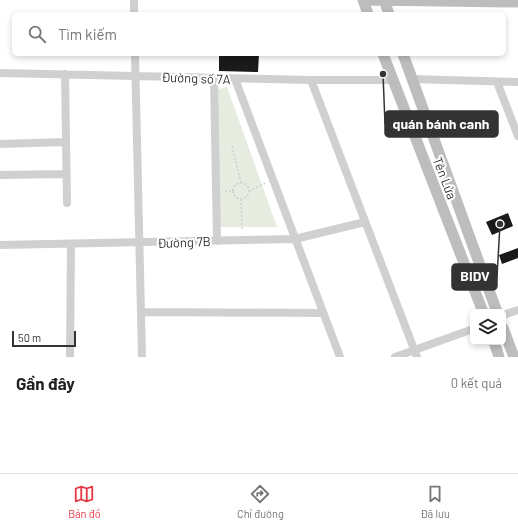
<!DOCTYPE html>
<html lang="vi">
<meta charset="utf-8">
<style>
:root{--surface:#fff;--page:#f2f2f2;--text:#222;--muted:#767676;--line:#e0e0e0;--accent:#e63946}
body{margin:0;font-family:Barlow,sans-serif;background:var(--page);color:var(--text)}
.controls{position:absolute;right:12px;bottom:12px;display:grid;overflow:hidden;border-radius:6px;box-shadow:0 2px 6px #0003}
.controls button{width:36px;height:36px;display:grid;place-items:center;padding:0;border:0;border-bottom:1px solid var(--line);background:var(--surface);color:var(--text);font:20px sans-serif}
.scale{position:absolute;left:12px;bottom:10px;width:64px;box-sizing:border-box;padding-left:4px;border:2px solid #333;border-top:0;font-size:11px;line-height:14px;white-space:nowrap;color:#333;-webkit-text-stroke:3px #fff;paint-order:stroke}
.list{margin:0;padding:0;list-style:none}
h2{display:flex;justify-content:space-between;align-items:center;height:52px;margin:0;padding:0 16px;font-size:17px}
h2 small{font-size:13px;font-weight:400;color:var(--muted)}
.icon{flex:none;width:22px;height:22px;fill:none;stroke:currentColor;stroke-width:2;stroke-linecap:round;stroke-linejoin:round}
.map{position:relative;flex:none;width:518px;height:357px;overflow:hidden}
.search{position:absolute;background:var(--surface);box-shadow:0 2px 6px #0003;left:12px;right:12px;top:12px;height:44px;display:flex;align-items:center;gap:10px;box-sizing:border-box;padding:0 14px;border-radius:6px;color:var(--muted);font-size:15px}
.sheet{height:116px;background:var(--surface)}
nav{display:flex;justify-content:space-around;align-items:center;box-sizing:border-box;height:56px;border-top:1px solid var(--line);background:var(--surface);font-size:11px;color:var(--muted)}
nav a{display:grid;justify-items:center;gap:2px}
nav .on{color:var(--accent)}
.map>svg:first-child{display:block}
.green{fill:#e6ecdf}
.building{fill:#1a1a1a}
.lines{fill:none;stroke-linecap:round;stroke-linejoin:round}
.path{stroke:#cdcdcd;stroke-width:1.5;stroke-dasharray:2 2;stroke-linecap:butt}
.street{stroke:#d0d0d0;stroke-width:8}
.secondary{stroke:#bdbdbd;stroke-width:11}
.labels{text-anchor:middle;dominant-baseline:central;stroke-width:4;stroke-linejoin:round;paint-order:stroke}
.street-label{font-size:13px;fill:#333;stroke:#fff}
.leader{fill:none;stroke:#333;stroke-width:1.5}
.callout-dot{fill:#333;stroke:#fff;stroke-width:1.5}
.callout{fill:#333;stroke:#333;stroke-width:1.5}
.callout-label{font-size:14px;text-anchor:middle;font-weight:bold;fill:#fff}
</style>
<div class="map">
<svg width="518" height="357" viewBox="0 0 518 357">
<rect width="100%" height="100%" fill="#fff"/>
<path class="green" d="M 227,87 L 277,227 L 220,227 L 214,90 Z"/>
<path class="building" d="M 219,54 L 259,54 L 258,72 L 219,71 Z
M 508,213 L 513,226 L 492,235 L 486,222 Z
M 518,248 L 518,258 L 502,264 L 499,255 Z"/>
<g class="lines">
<path class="path" d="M 232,146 L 241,183
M233 191a8 8 0 1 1 16 0a8 8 0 1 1-16 0Z
M 225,191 L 233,191
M 249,191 L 266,183
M 241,199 L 242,231"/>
<path class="street" d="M 134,0 L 134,14
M 135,54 L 142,357
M 0,73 L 311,80 L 392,80
M 65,74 L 67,203
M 214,78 L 217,241
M 235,79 L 340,357
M 411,79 L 518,82
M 311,80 L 417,357
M 497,82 L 518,136
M 0,144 L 66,142
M 0,175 L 66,174
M 0,245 L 295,239 L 365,222
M 141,312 L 323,313
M 503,315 L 518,310
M 70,357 L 71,244
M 395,357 L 473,329"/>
<path class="secondary" d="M 363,0 L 368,14
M 368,0 L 518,2
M 384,0 L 389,14
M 383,54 L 483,312
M 403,54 L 497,312
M 503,328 L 514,357
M 494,342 L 499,357"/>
</g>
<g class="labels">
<g class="street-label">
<text transform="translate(196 78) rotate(2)">Đường số 7A</text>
<text transform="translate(445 178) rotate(69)">Tên Lửa</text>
<text transform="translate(184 242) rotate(-2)">Đường 7B</text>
</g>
</g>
<path class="leader" d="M383 74L385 124M500 224L497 277"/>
<g class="callout-dot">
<circle cx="383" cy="74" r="4"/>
<circle cx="500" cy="224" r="4"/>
</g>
<g class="callout">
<rect x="385" y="111" width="113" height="26" rx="4"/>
<rect x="452" y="264" width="45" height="26" rx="4"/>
</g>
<g class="callout-label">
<text x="441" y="129">quán bánh canh</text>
<text x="475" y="281">BIDV</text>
</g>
</svg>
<div class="controls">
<button><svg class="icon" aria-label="layers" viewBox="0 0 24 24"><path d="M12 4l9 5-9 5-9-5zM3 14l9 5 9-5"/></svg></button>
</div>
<div class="scale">50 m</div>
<div class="search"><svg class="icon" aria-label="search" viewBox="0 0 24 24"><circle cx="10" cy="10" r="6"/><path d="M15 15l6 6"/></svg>Tìm kiếm</div>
</div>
<section class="sheet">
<h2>Gần đây<small>0 kết quả</small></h2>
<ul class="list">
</ul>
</section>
<nav>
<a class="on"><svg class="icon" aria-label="map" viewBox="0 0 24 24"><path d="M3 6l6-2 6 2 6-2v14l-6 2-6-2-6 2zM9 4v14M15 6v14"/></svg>Bản đồ</a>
<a><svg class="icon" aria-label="directions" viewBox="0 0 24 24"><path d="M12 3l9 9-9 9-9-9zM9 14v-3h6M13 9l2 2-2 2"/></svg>Chỉ đường</a>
<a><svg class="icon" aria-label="saved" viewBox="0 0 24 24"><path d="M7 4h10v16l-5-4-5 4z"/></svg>Đã lưu</a>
</nav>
